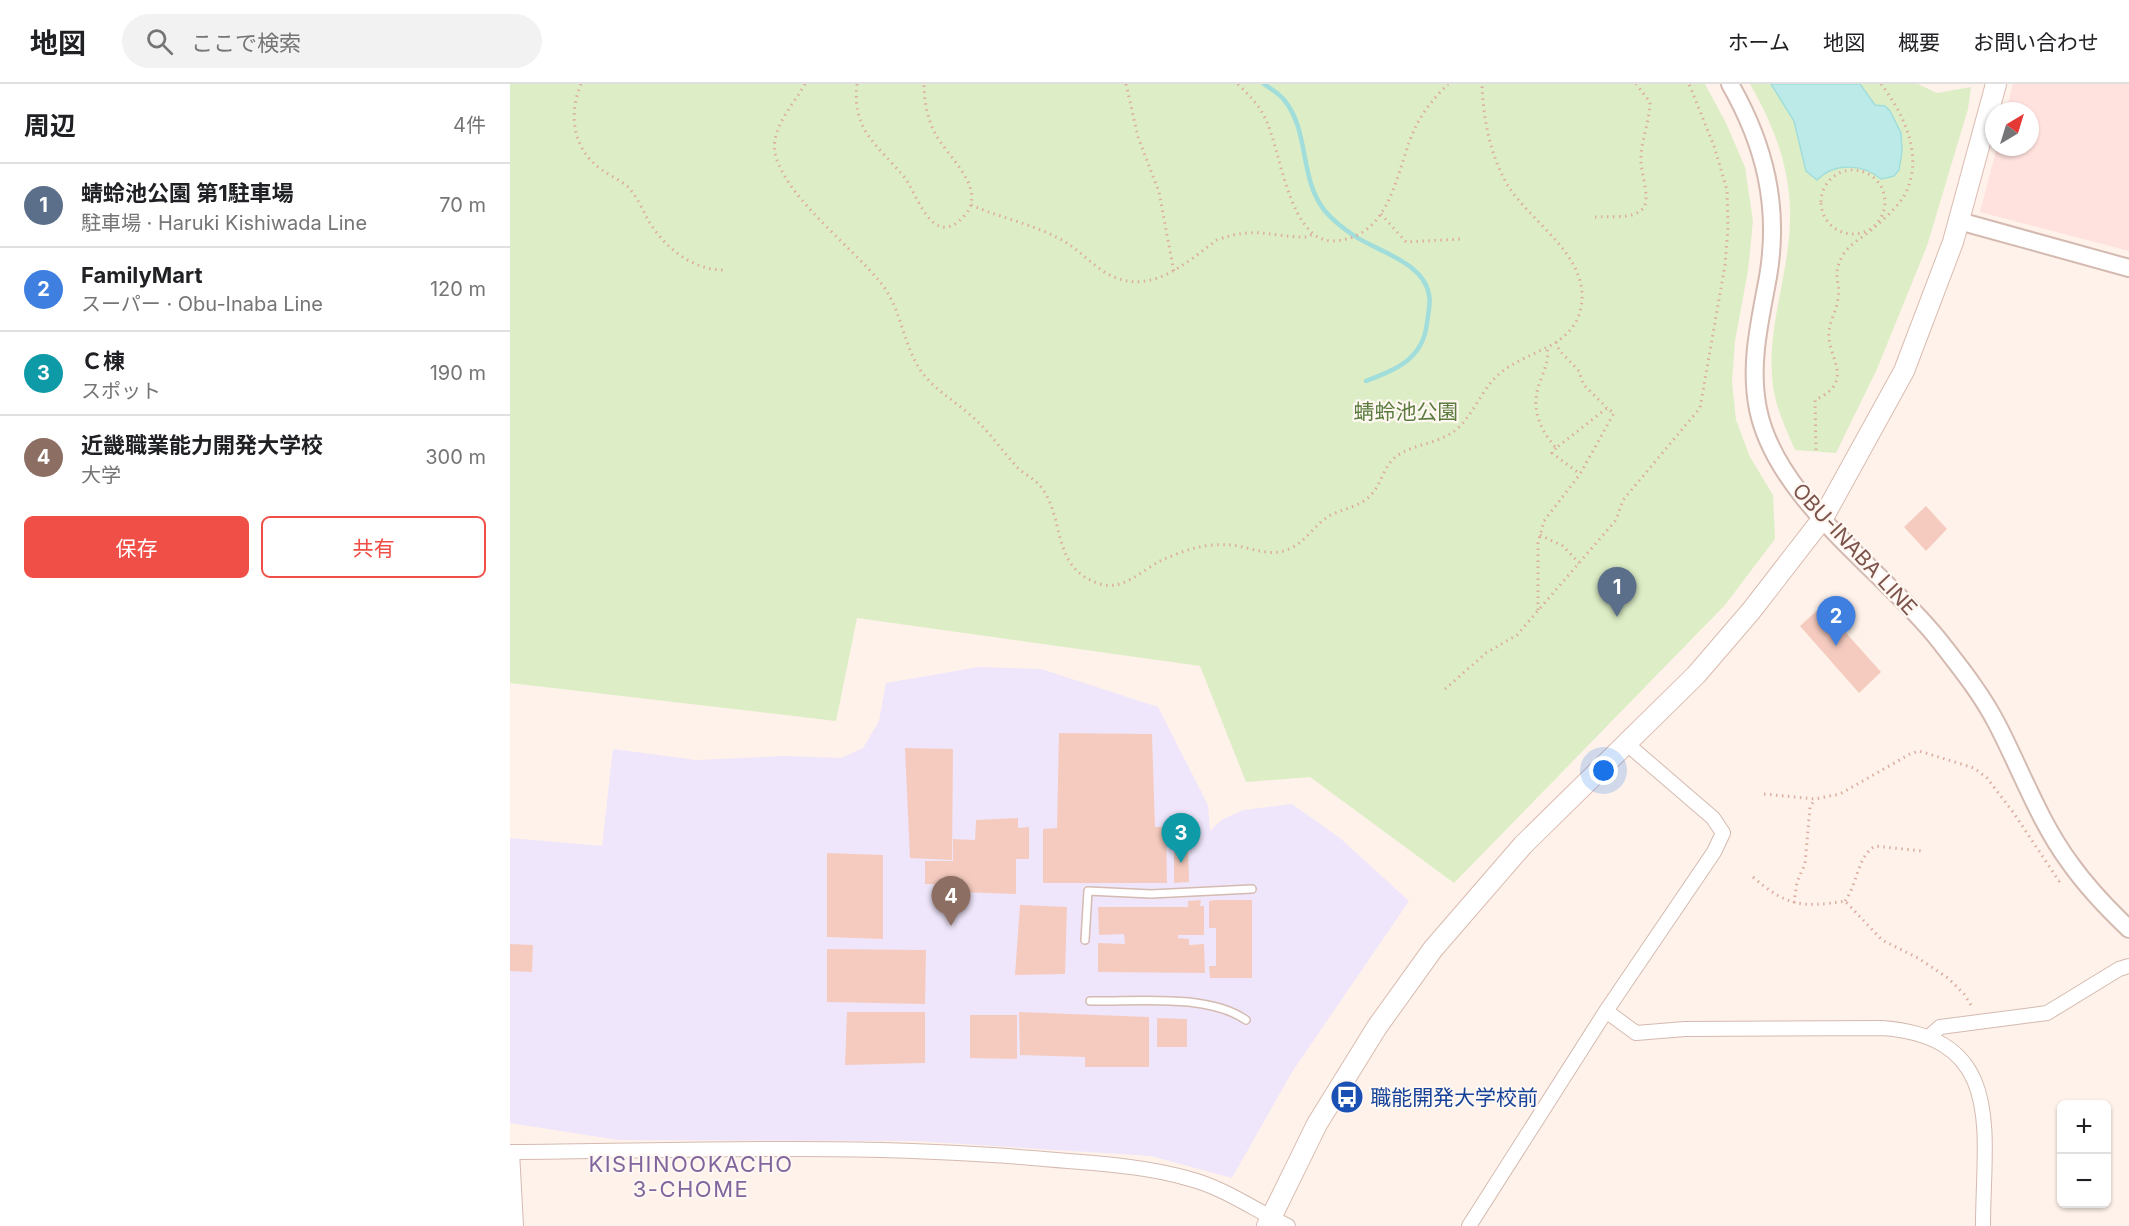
<!DOCTYPE html>
<html lang="ja">
<meta charset="utf-8">
<style>
:root{--surface:#fff;--page:#f2f2f2;--text:#202124;--muted:#757577;--line:#e0e0e0;--accent:#f04f47}
body{margin:0;font-family:Inter,"Noto Sans JP",sans-serif;background:var(--page);color:var(--text)}
.controls{position:absolute;right:18px;bottom:18px;display:grid;overflow:hidden;border-radius:9px;box-shadow:0 2px 4px #0004}
.controls button{width:54px;height:54px;display:grid;place-items:center;padding:0;border:0;border-bottom:2px solid var(--line);background:var(--surface);color:var(--text);font:30px sans-serif}
.compass{position:absolute;left:1475px;top:18px;width:54px;height:54px;border-radius:50%;background:var(--surface);box-shadow:0 2px 4px #0004;rotate:38deg}
.you{position:absolute;left:1094px;top:687px;width:21px;height:21px;margin:-15px;border:4px solid #fff;border-radius:50%;background:#1a73e8;box-shadow:0 0 0 9px #1a73e833}
.badge{display:grid;place-items:center;width:39px;height:39px;border-radius:50%;background:var(--accent);color:#fff;font-size:20px;font-weight:700}
.pin{position:absolute;translate:-50% -50px;filter:drop-shadow(0 2px 3px #0008)}
.pin::after{content:'';position:absolute;top:32px;width:21px;height:18px;background:inherit;clip-path:polygon(0 0,100% 0,50% 100%)}
.list{margin:0;padding:0;list-style:none}
h2{display:flex;justify-content:space-between;align-items:center;height:78px;margin:0;padding:0 24px;font-size:26px}
h2 small{font-size:20px;font-weight:400;color:var(--muted)}
.list li{display:grid;grid-template-columns:39px 1fr auto;gap:18px;align-items:center;box-sizing:border-box;height:84px;padding:0 24px;border-top:2px solid var(--line)}
.list b{display:block;font-size:22px;white-space:nowrap}
.list p{margin:0;font-size:20px;white-space:nowrap;color:var(--muted)}
.list em{font-size:20px;font-style:normal;color:var(--muted)}
.actions{display:flex;gap:12px;padding:18px 24px}
.actions a{flex:1;padding:14px 0;border:2px solid var(--accent);border-radius:9px;text-align:center;font-size:21px;color:var(--accent)}
.actions .main{background:var(--accent);color:#fff}
.icon{flex:none;width:33px;height:33px;fill:none;stroke:currentColor;stroke-width:2;stroke-linecap:round;stroke-linejoin:round}
.map{position:relative;flex:none;width:1619px;height:1142px;overflow:hidden}
header{display:flex;align-items:center;gap:36px;box-sizing:border-box;height:84px;padding:0 30px;background:var(--surface);border-bottom:2px solid var(--line)}
header strong{font-size:28px}
nav{display:flex;gap:33px;margin-inline-start:auto;font-size:21px}
.search{width:420px;height:54px;background:var(--page);display:flex;align-items:center;gap:15px;box-sizing:border-box;padding:0 21px;border-radius:33px;color:var(--muted);font-size:22px}
main{display:flex}
aside{flex:1;background:var(--surface)}
.map>svg:first-child{display:block}
.commercial{fill:#ffe1dd}
.education{fill:#efe6fb}
.green{fill:#ddeec6}
.water{fill:#bbeae9;stroke:#a1dddb;stroke-width:1.5}
.lines{fill:none;stroke-linecap:round;stroke-linejoin:round}
.stream{stroke:#a1dddb;stroke-width:4.5}
.building{fill:#f6cbbf}
.service-casing{stroke:#d4bab0;stroke-width:10}
.minor-casing{stroke:#d4bab0;stroke-width:16}
.tertiary-casing{stroke:#d4bab0;stroke-width:20}
.secondary-casing{stroke:#dabbb0;stroke-width:22}
.path{stroke:#dcada1;stroke-width:3;stroke-dasharray:1.5 4.5;stroke-linecap:butt}
.service{stroke:#fff;stroke-width:7}
.minor{stroke:#fff;stroke-width:14}
.tertiary{stroke:#fff;stroke-width:16}
.secondary{stroke:#fff;stroke-width:20}
.labels{text-anchor:middle;dominant-baseline:central;stroke-width:4.5;stroke-linejoin:round;paint-order:stroke}
.park-label{font-size:21px;fill:#5b7c3e;stroke:#fff7f2}
.street-label{font-size:21px;fill:#7c534a;stroke:#fff7f2}
.transit-label{font-size:21px;fill:#164399;stroke:#fff7f2;text-anchor:start}
.neighbourhood-label{font-size:22px;letter-spacing:1.5px;fill:#81669e;stroke:#fff7f2}
</style>
<header>
<strong>地図</strong>
<div class="search"><svg class="icon" aria-label="search" viewBox="0 0 24 24"><circle cx="10" cy="10" r="6"/><path d="M15 15l6 6"/></svg>ここで検索</div>
<nav><a>ホーム</a><a>地図</a><a>概要</a><a>お問い合わせ</a></nav>
</header>
<main>
<aside>
<h2>周辺<small>4件</small></h2>
<ul class="list">
<li><span class="badge" style="background:#5c6f8a">1</span><div><b>蜻蛉池公園 第1駐車場</b><p>駐車場 · Haruki Kishiwada Line</p></div><em>70 m</em></li>
<li><span class="badge" style="background:#3f7fe0">2</span><div><b>FamilyMart</b><p>スーパー · Obu-Inaba Line</p></div><em>120 m</em></li>
<li><span class="badge" style="background:#0f9aa8">3</span><div><b>Ｃ棟</b><p>スポット</p></div><em>190 m</em></li>
<li><span class="badge" style="background:#8d6e63">4</span><div><b>近畿職業能力開発大学校</b><p>大学</p></div><em>300 m</em></li>
</ul>
<div class="actions"><a class="main">保存</a><a>共有</a></div>
</aside>
<div class="map">
<svg width="1619" height="1142" viewBox="0 0 1619 1142">
<rect width="100%" height="100%" fill="#fef2ea"/>
<path class="commercial" d="M 1503,0 L 1619,0 L 1619,167 L 1470,128 L 1487,63 L 1520,63 L 1520,27 L 1496,27 Z"/>
<path class="education" d="M 469,583 L 531,585 L 648,623 L 698,721 L 700,747 L 713,735 L 734,726 L 782,720 L 830,754 L 899,817 L 782,988 L 722,1094 L 641,1072 L 405,1057 L 108,1056 L 0,1039 L 0,754 L 92,762 L 103,665 L 186,676 L 274,672 L 331,674 L 353,664 L 369,637 L 376,599 Z"/>
<path class="green" d="M 0,0 L 1195,0 L 1216,39 L 1235,83 L 1243,137 L 1238,187 L 1225,257 L 1222,298 L 1226,336 L 1240,373 L 1263,411 L 1265,455 L 1215,521 L 944,799 L 800,693 L 736,698 L 690,582 L 347,534 L 326,637 L 0,599 Z
M 1240,0 L 1408,0 L 1427,9 L 1461,3 L 1458,25 L 1417,162 L 1367,285 L 1326,369 L 1285,366 C 1275,343 1263,318 1262,292 C 1258,236 1282,181 1280,125 C 1279,80 1262,38 1240,0 Z"/>
<path class="water" d="M 1261,0 L 1350,0 L 1365,21 L 1375,22 L 1380,27 L 1391,49 L 1392,67 L 1389,86 L 1384,92 L 1371,95 C 1353,80 1325,78 1307,96 L 1296,87 L 1284,37 Z"/>
<g class="lines">
<path class="stream" d="M 754,0 C 761,5 770,10 775,17 C 800,49 789,95 815,127 C 822,135 834,145 843,151 C 866,167 914,178 919,211 C 921,220 918,230 917,239 C 913,275 887,285 856,297"/>
</g>
<path class="building" d="M 1416,422 L 1437,445 L 1416,467 L 1394,443 Z
M 1312,522 L 1371,588 L 1349,609 L 1290,542 Z
M 549,649 L 642,650 L 645,743 L 656,743 L 657,799 L 533,799 L 533,745 L 547,744 Z
M 395,664 L 443,665 L 442,776 L 400,774 Z
M 508,734 L 508,744 L 519,743 L 519,775 L 506,775 L 506,810 L 449,808 L 449,801 L 415,800 L 415,777 L 443,777 L 443,755 L 465,756 L 466,736 Z
M 664,760 L 678,760 L 679,798 L 664,799 Z
M 317,769 L 373,771 L 373,855 L 317,853 Z
M 691,816 L 690,822 L 694,822 L 694,851 L 668,851 L 668,854 L 679,855 L 679,861 L 694,860 L 695,889 L 588,888 L 588,859 L 615,860 L 614,850 L 589,851 L 588,823 L 678,823 L 678,817 Z
M 705,816 L 742,816 L 742,894 L 700,894 L 699,882 L 706,882 L 706,844 L 699,844 L 699,817 Z
M 510,821 L 557,823 L 555,890 L 505,891 Z
M 0,860 L 23,861 L 22,888 L 0,887 Z
M 317,865 L 416,866 L 415,920 L 317,918 Z
M 337,928 L 415,928 L 415,979 L 335,981 Z
M 509,928 L 639,933 L 639,983 L 575,983 L 575,973 L 510,971 Z
M 460,931 L 507,931 L 507,975 L 460,974 Z
M 647,934 L 677,935 L 677,963 L 647,963 Z"/>
<g class="lines">
<g class="service-casing">
<path id="service" d="M 575,856 L 578,807 L 641,810 L 742,805
M 580,917 C 626,918 697,909 736,936"/>
</g>
<g class="minor-casing">
<path id="minor" d="M 1096,927 L 1126,949 L 1175,945 L 1372,944 C 1497,953 1473,1049 1473,1142
M 1420,952 L 1430,943 L 1537,929 L 1609,885 L 1619,882
M 0,1068 C 174,1067 348,1059 522,1074 C 574,1079 629,1080 680,1095 C 714,1104 745,1126 778,1142
M 2,1068 L 6,1142
M 959,1142 L 1096,927 L 1204,768 L 1213,749 L 1203,734 L 1117,660"/>
</g>
<g class="tertiary-casing">
<path id="tertiary" d="M 1220,0 C 1255,61 1270,123 1258,193 C 1250,237 1239,280 1248,325 C 1266,415 1372,485 1428,555 C 1449,582 1471,609 1487,640 C 1511,686 1529,737 1560,779 C 1577,803 1598,825 1619,845
M 1449,137 L 1619,184"/>
</g>
<g class="secondary-casing">
<path id="secondary" d="M 757,1142 L 807,1040 L 867,943 L 923,865 L 1013,761 L 1186,591 L 1241,527 L 1313,434 L 1394,287 L 1443,158 L 1486,0"/>
</g>
<path class="path" d="M 71,0 C 58,31 63,66 92,86 C 101,92 112,97 119,104 C 127,113 133,126 138,136 C 155,164 183,187 216,186
M 295,0 C 283,22 258,46 266,73 C 279,116 342,163 370,198 C 393,225 392,263 414,291 C 427,307 443,316 458,329 C 478,345 491,366 508,384 C 515,391 525,395 531,403 C 556,435 540,484 590,500 C 613,507 631,487 650,477 C 661,472 673,467 685,464 C 696,461 710,460 721,461 C 741,463 760,474 779,465 C 796,458 804,441 819,432 C 832,425 848,423 859,413 C 872,401 873,381 888,371 C 907,359 930,360 948,344 C 966,327 973,301 994,286 C 1021,266 1064,262 1071,223 C 1081,172 1020,139 997,100 C 980,71 973,33 972,0
M 347,0 C 341,47 370,63 395,94 C 407,110 423,167 454,132 C 479,105 437,73 425,49 C 417,34 414,16 414,0
M 616,0 L 628,53 L 649,108 L 664,188
M 728,0 C 739,11 750,22 756,36 C 770,67 776,130 806,152 C 814,157 823,158 832,156 C 885,147 887,78 907,40 C 915,25 926,12 938,0
M1311 118a32 32 0 1 1 64 0a32 32 0 1 1-64 0Z
M 461,121 C 491,134 523,140 552,156 C 568,165 580,179 596,189 C 639,214 674,180 707,156 C 747,141 763,154 799,153 L 802,150
M 871,130 L 896,158 L 952,155
M 1085,133 C 1098,132 1126,136 1134,123 C 1140,113 1131,89 1131,77 C 1130,58 1140,38 1140,18 L 1126,0
M 1046,258 L 1049,266 L 1069,287 L 1073,300 L 1097,324
M 1046,364 L 1042,369 L 1070,390
M 1306,366 L 1305,316 C 1350,295 1312,271 1320,242 C 1322,233 1327,224 1328,215 C 1331,197 1321,192 1333,171 C 1341,158 1356,152 1367,141 C 1378,131 1391,120 1397,106 C 1413,69 1393,29 1371,0
M 1030,451 L 1053,462 L 1069,479
M 1028,526 L 1028,459 L 1034,437 L 1070,390 L 1104,329 L 1097,324 L 1046,364 C 1028,343 1020,322 1031,295 C 1035,284 1039,276 1037,263
M 935,605 L 976,569 L 1007,551 L 1106,436 L 1113,416 L 1190,324 L 1215,181 L 1218,143 L 1217,106 L 1204,62 L 1179,0
M 1254,710 L 1305,715 L 1330,710 L 1400,670 L 1409,667 L 1464,684 L 1477,694 L 1503,728 L 1549,797 L 1552,795
M 1243,793 C 1276,822 1293,824 1335,817 L 1372,856 L 1408,874 L 1438,894 L 1454,910 L 1463,924
M 1335,817 C 1348,799 1347,773 1365,762 L 1412,767
M 1284,819 L 1287,798 L 1295,780 L 1300,723 L 1305,715"/>
<use href="#service" class="service"/>
<use href="#minor" class="minor"/>
<use href="#tertiary" class="tertiary"/>
<use href="#secondary" class="secondary"/>
</g>
<defs>
<g id="bus-disc" transform="scale(1.725)"><circle r="9.5" fill="#1a4fb4" stroke="#fff7f2"/><path d="M-5-6H5V4H4V6H2V4H-2V6H-4V4H-5ZM-3.5-4V0h7V-4ZM-3.5 1.2v1.5H-2V1.2ZM2 1.2v1.5H3.5V1.2Z" fill="#fff"/></g>
</defs>
<g fill-rule="evenodd">
<use href="#bus-disc" x="837" y="1013"/>
</g>
<g class="labels">
<g class="park-label">
<text x="896" y="327">蜻蛉池公園</text>
</g>
<g class="street-label">
<text transform="translate(1345 465) rotate(47)">OBU-INABA LINE</text>
</g>
<g class="transit-label">
<text x="860" y="1013">職能開発大学校前</text>
</g>
<g class="neighbourhood-label">
<text x="181" y="1080">KISHINOOKACHO<tspan x="181" dy="25">3-CHOME</tspan></text>
</g>
</g>
</svg>
<div class="controls">
<button>+</button>
<button>−</button>
</div>
<svg class="compass" viewBox="-18 -18 36 36"><path d="M0-13l5 13h-10z" fill="#e53935"/><path d="M0 13l5-13h-10z" fill="#757577"/></svg>
<div class="you"></div>
<div class="pin badge" style="left:1107px;top:533px;background:#5c6f8a">1</div>
<div class="pin badge" style="left:1326px;top:562px;background:#3f7fe0">2</div>
<div class="pin badge" style="left:671px;top:779px;background:#0f9aa8">3</div>
<div class="pin badge" style="left:441px;top:842px;background:#8d6e63">4</div>
</div>
</main>
